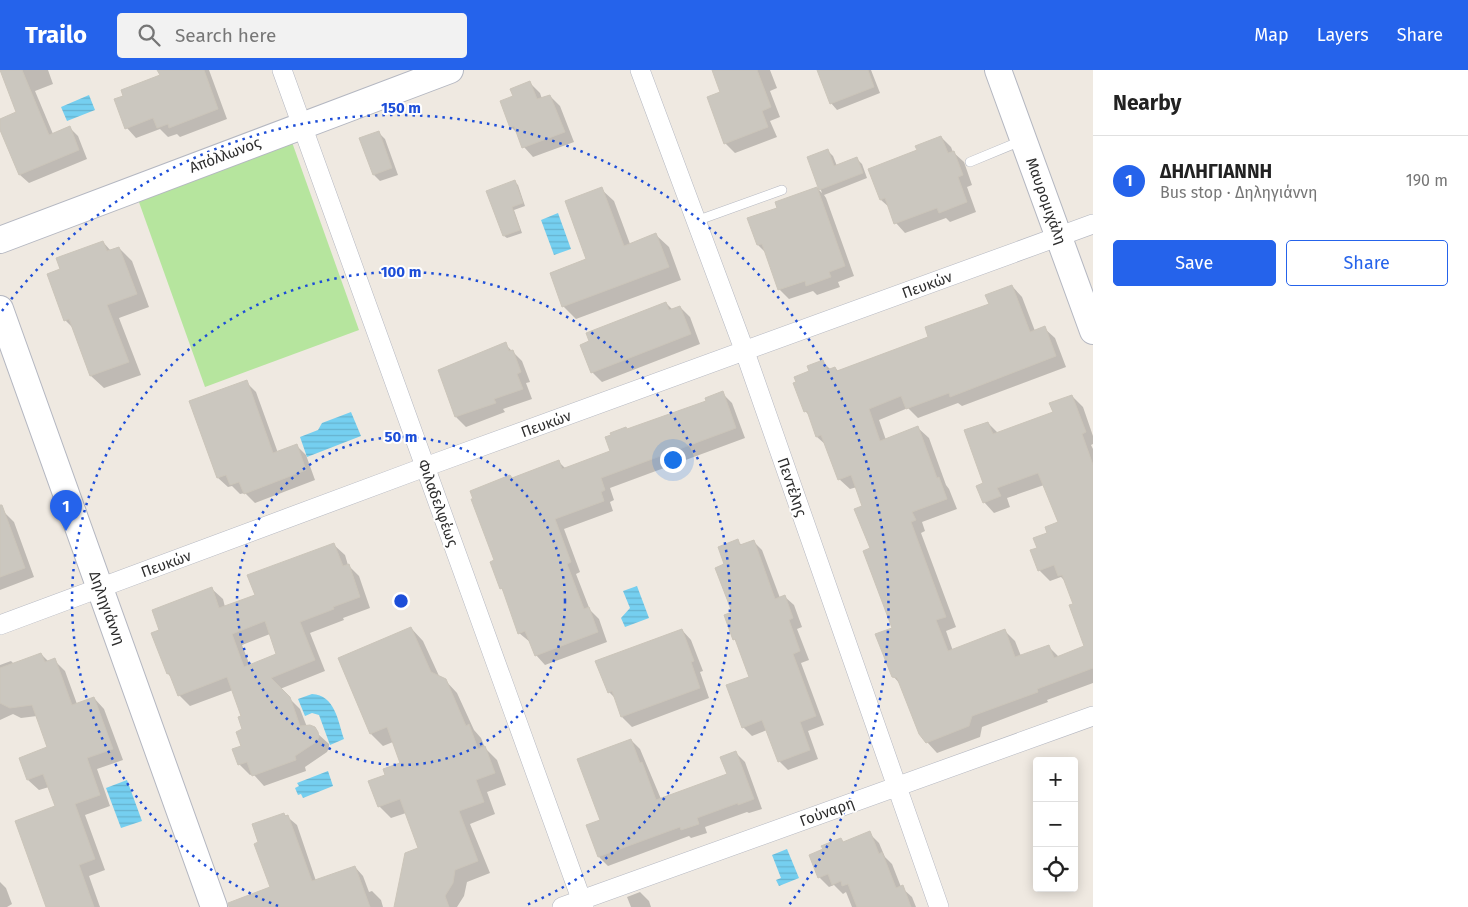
<!DOCTYPE html>
<meta charset="utf-8">
<style>
:root{--surface:#fff;--page:#f2f2f2;--text:#222;--muted:#767676;--line:#e0e0e0;--accent:#2563eb}
body{margin:0;font-family:"Fira Sans",sans-serif;background:var(--page);color:var(--text)}
.controls{position:absolute;right:15px;bottom:15px;display:grid;overflow:hidden;border-radius:5px;box-shadow:0 2px 12px #0003}
.controls button{width:45px;height:45px;display:grid;place-items:center;padding:0;border:0;border-bottom:1px solid var(--line);background:var(--surface);color:var(--text);font:25px sans-serif}
.you{position:absolute;left:672px;top:389px;width:18px;height:18px;margin:-12px;border:4px solid #fff;border-radius:50%;background:#1a73e8;box-shadow:0 0 0 8px #1a73e833}
.badge{display:grid;place-items:center;width:32px;height:32px;border-radius:50%;background:var(--accent);color:#fff;font-size:16px;font-weight:700}
.pin{position:absolute;translate:-50% -41px;filter:drop-shadow(0 1px 2px #0008)}
.pin::after{content:'';position:absolute;top:26px;width:18px;height:15px;background:inherit;clip-path:polygon(0 0,100% 0,50% 100%)}
.list{margin:0;padding:0;list-style:none}
h2{display:flex;justify-content:space-between;align-items:center;height:65px;margin:0;padding:0 20px;font-size:21px}
h2 small{font-size:16px;font-weight:400;color:var(--muted)}
.list li{display:grid;grid-template-columns:32px 1fr auto;gap:15px;align-items:center;box-sizing:border-box;height:90px;padding:0 20px;border-top:1px solid var(--line)}
.list b{display:block;font-size:19px;white-space:nowrap}
.list p{margin:0;font-size:16px;white-space:nowrap;color:var(--muted)}
.list em{font-size:16px;font-style:normal;color:var(--muted)}
.actions{display:flex;gap:10px;padding:15px 20px}
.actions a{flex:1;padding:11px 0;border:1px solid var(--accent);border-radius:5px;text-align:center;font-size:18px;color:var(--accent)}
.actions .main{background:var(--accent);color:#fff}
.icon{flex:none;width:28px;height:28px;fill:none;stroke:currentColor;stroke-width:2;stroke-linecap:round;stroke-linejoin:round}
.map{position:relative;flex:none;width:1093px;height:837px;overflow:hidden}
header{display:flex;align-items:center;gap:30px;box-sizing:border-box;height:70px;padding:0 25px;background:var(--accent);color:#fff}
header strong{font-size:24px}
nav{display:flex;gap:28px;margin-inline-start:auto;font-size:18px}
.search{width:350px;height:45px;background:var(--page);display:flex;align-items:center;gap:12px;box-sizing:border-box;padding:0 18px;border-radius:5px;color:var(--muted);font-size:19px}
main{display:flex}
aside{flex:1;background:var(--surface)}
.map>svg:first-child{display:block}
.grass{fill:#b6e59e}
.water{fill:url(#water-rules)}
.shadow{fill:#0003;fill-rule:evenodd}
.building{fill:#cbc7bf;stroke:#cbc5ba;fill-rule:evenodd}
.lines{fill:none;stroke-linecap:round;stroke-linejoin:round}
.lane-casing{stroke:#b4b7c1;stroke-width:10}
.street-casing{stroke:#b4b7c1;stroke-width:20}
.secondary-casing{stroke:#b4b7c1;stroke-width:28}
.lane{stroke:#fff;stroke-width:9}
.street{stroke:#fff;stroke-width:19}
.secondary{stroke:#fff;stroke-width:26}
.ring{fill:none;stroke:#1d4ed8;stroke-width:2.5;stroke-dasharray:2.5 5}
.labels{text-anchor:middle;dominant-baseline:central;stroke-width:4;stroke-linejoin:round;paint-order:stroke}
.street-label{font-size:15px;fill:#2e2e2e;stroke:#fff}
.centre{fill:#1d4ed8;stroke:#fff;stroke-width:2.5}
.ring-label{font-size:15px;text-anchor:middle;font-weight:bold;fill:#1d4ed8;stroke:#fff;stroke-width:4;stroke-linejoin:round;paint-order:stroke}
</style>
<header>
<strong>Trailo</strong>
<div class="search"><svg class="icon" aria-label="search" viewBox="0 0 24 24"><circle cx="10" cy="10" r="6"/><path d="M15 15l6 6"/></svg>Search here</div>
<nav><a>Map</a><a>Layers</a><a>Share</a></nav>
</header>
<main>
<div class="map">
<svg width="1093" height="837" viewBox="0 0 1093 837">
<defs>
<pattern id="water-rules" width="6" height="5" patternUnits="userSpaceOnUse" patternTransform="scale(1.25)"><rect width="6" height="5" fill="#75cff0"/><path d="M0 2.5h6" fill="none" stroke="#66b2ce"/></pattern>
</defs>
<rect width="100%" height="100%" fill="#efe9e1"/>
<path class="grass" d="M 288,61 L 359,260 L 205,317 L 135,121 Z"/>
<path class="water" d="M 89,25 L 95,40 L 67,51 L 61,37 Z
M 558,143 L 571,179 L 554,185 L 541,150 Z
M 351,342 L 361,366 L 307,387 L 300,367 L 318,360 L 322,353 Z
M 637,516 L 649,548 L 625,557 L 621,548 L 630,538 L 623,521 Z
M 312,624 C 335,625 338,651 344,669 L 330,675 L 319,645 L 312,643 L 305,646 L 298,629 Z
M 328,701 L 333,716 L 303,728 L 301,724 L 298,725 L 295,718 L 299,716 L 297,713 Z
M 127,710 L 142,751 L 121,758 L 106,718 Z
M 787,779 L 799,808 L 779,816 L 776,810 L 781,808 L 772,785 Z"/>
<path class="shadow" d="M 1,0 L 48,0 L 53,14 L 35,21 L 53,64 L 69,57 L 78,66 L 87,89 L 29,113 L 20,105 L 0,56 L 0,50 L 17,43 Z
M 171,0 L 209,0 L 227,49 L 180,67 L 177,64 L 168,67 L 160,59 L 136,68 L 127,58 L 116,30 Z
M 713,0 L 770,0 L 777,18 L 770,21 L 780,47 L 770,51 L 777,67 L 735,83 L 725,73 L 722,23 Z
M 826,0 L 871,0 L 880,23 L 837,40 L 831,33 Z
M 530,13 L 540,23 L 542,29 L 550,26 L 560,36 L 574,72 L 533,87 L 524,77 L 519,65 L 511,57 Z
M 378,62 L 385,69 L 398,105 L 380,111 L 374,105 L 361,69 Z
M 941,67 L 951,77 L 953,82 L 964,92 L 972,115 L 967,117 L 976,142 L 950,152 L 946,148 L 905,163 L 896,153 L 890,138 L 881,130 L 869,100 L 918,81 Z
M 828,81 L 833,86 L 837,96 L 857,89 L 862,94 L 867,108 L 824,125 L 826,128 L 854,206 L 838,212 L 840,217 L 817,225 L 813,221 L 789,229 L 779,219 L 766,183 L 758,175 L 779,138 L 817,118 L 822,123 L 809,88 Z
M 515,112 L 518,115 L 525,136 L 514,140 L 522,163 L 507,168 L 504,166 Z
M 601,119 L 614,131 L 630,174 L 656,165 L 669,177 L 681,210 L 576,249 L 563,236 L 588,190 Z
M 103,172 L 111,181 L 119,178 L 132,191 L 149,237 L 119,248 L 141,305 L 104,318 L 91,306 L 73,258 L 65,250 L 62,200 Z
M 1012,216 L 1022,227 L 1035,261 L 1044,258 L 1055,268 L 1066,297 L 962,336 L 958,333 L 918,348 L 908,338 L 879,350 L 886,370 L 918,358 L 929,368 L 946,415 L 949,419 L 957,439 L 922,452 L 925,461 L 921,463 L 956,557 L 946,561 L 953,581 L 1005,561 L 1015,571 L 1021,586 L 1048,576 L 1059,587 L 1086,577 L 1074,534 L 1066,512 L 1061,507 L 1050,511 L 1039,500 L 1038,479 L 1049,463 L 1059,453 L 1044,415 L 1007,428 L 1010,437 L 994,443 L 984,432 L 988,353 L 998,363 L 1054,343 L 1072,326 L 1083,337 L 1093,366 L 1093,374 L 1091,375 L 1093,379 L 1093,613 L 1047,630 L 1048,632 L 982,657 L 980,667 L 937,683 L 927,672 L 901,615 L 893,606 L 894,558 L 871,479 L 864,436 L 857,417 L 850,419 L 839,409 L 826,375 L 817,367 L 810,346 L 805,341 L 811,302 L 823,292 L 831,300 L 835,298 L 838,301 L 930,267 L 990,234 Z
M 666,233 L 673,240 L 680,237 L 690,247 L 700,274 L 602,312 L 592,302 Z
M 505,274 L 522,291 L 530,312 L 526,313 L 532,329 L 503,339 L 505,342 L 466,357 L 456,347 L 439,300 Z
M 246,312 L 256,322 L 278,383 L 297,376 L 306,385 L 315,410 L 255,433 L 245,423 L 240,424 L 232,416 L 228,417 L 218,408 L 191,332 Z
M 722,323 L 732,333 L 745,368 L 610,418 L 614,430 L 610,432 L 613,441 L 564,459 L 580,502 L 576,504 L 590,540 L 599,549 L 607,572 L 545,595 L 536,585 L 530,572 L 519,563 L 504,522 L 501,518 L 495,491 L 513,409 L 559,392 L 566,399 L 611,382 L 628,360 L 707,332 Z
M 4,442 L 14,452 L 34,507 L 0,520 L 0,443 Z
M 737,471 L 742,475 L 753,471 L 762,480 L 780,528 L 785,527 L 794,535 L 802,557 L 797,559 L 809,590 L 801,593 L 824,655 L 808,661 L 818,689 L 788,700 L 779,691 L 767,660 L 752,666 L 743,657 L 750,607 L 738,573 L 734,569 L 734,543 L 726,495 Z
M 334,475 L 345,485 L 348,495 L 359,506 L 370,538 L 343,548 L 344,550 L 310,563 L 325,601 L 280,619 L 300,639 L 307,657 L 317,663 L 329,674 L 329,678 L 327,682 L 305,697 L 306,701 L 264,716 L 253,704 L 250,705 L 239,694 L 244,660 L 242,647 L 233,620 L 190,636 L 179,625 L 173,609 L 168,604 L 153,563 L 161,560 L 212,519 L 223,529 L 225,537 L 257,526 ZM 270,564 L 278,585 L 250,596 L 242,575 Z
M 411,558 L 423,571 L 440,608 L 445,610 L 457,623 L 474,660 L 481,668 L 485,678 L 497,690 L 506,715 L 487,722 L 495,744 L 470,754 L 490,803 L 467,812 L 464,826 L 457,837 L 395,837 L 419,779 L 406,743 L 391,748 L 379,736 L 387,706 L 401,693 L 393,672 L 383,676 L 371,664 L 339,589 Z
M 682,560 L 691,570 L 703,601 L 700,602 L 709,628 L 632,657 L 622,647 L 616,629 L 609,622 Z
M 41,584 L 49,592 L 54,590 L 65,601 L 77,634 L 94,628 L 104,639 L 123,690 L 97,699 L 110,736 L 85,745 L 105,800 L 89,806 L 100,837 L 47,837 L 56,737 L 49,717 L 39,720 L 28,710 L 49,678 L 37,646 L 21,648 L 13,644 L 0,650 L 0,595 L 11,591 L 14,594 Z
M 631,670 L 640,679 L 661,729 L 729,705 L 736,683 L 745,692 L 762,739 L 749,743 L 747,742 L 705,757 L 707,763 L 691,768 L 689,766 L 608,796 L 599,787 L 601,751 Z
M 284,744 L 297,755 L 316,811 L 355,797 L 363,806 L 369,822 L 372,821 L 381,830 L 383,837 L 256,837 L 271,818 L 260,773 Z
M 869,763 L 879,773 L 885,787 L 892,794 L 901,817 L 912,827 L 916,837 L 852,837 L 846,822 L 843,824 L 834,815 L 829,817 L 819,807 L 841,770 L 844,773 Z
M 0,812 L 6,818 L 12,834 L 7,837 L 0,837 Z
M 640,822 L 649,831 L 651,837 L 631,837 L 627,827 Z"/>
<path class="building" d="M 0,0 L 22,0 L 49,65 L 70,56 L 79,80 L 19,105 L 0,60 L 0,49 L 16,42 Z
M 157,0 L 204,0 L 218,39 L 169,58 L 168,54 L 157,58 L 153,48 L 125,59 L 114,29 L 123,26 L 121,20 L 160,5 Z
M 712,0 L 757,0 L 771,37 L 762,41 L 768,57 L 724,74 L 707,27 L 720,22 Z
M 817,0 L 868,0 L 874,17 L 830,34 Z
M 530,11 L 537,29 L 550,25 L 565,62 L 522,78 L 514,56 L 510,58 L 500,31 L 513,26 L 510,19 Z
M 379,61 L 392,98 L 373,105 L 359,68 Z
M 941,66 L 948,83 L 954,81 L 963,105 L 958,107 L 967,132 L 939,143 L 937,138 L 894,154 L 885,128 L 880,130 L 868,99 L 917,80 L 915,76 Z
M 828,79 L 834,96 L 857,87 L 863,103 L 819,120 L 807,87 Z
M 515,110 L 523,133 L 512,137 L 520,160 L 503,166 L 486,121 Z
M 602,117 L 624,176 L 656,163 L 669,197 L 562,237 L 550,203 L 586,189 L 565,131 Z
M 817,117 L 845,196 L 829,202 L 831,207 L 806,216 L 805,211 L 778,220 L 762,174 L 757,175 L 747,148 L 777,138 L 775,132 Z
M 103,171 L 107,181 L 119,177 L 137,224 L 107,235 L 129,292 L 90,306 L 69,249 L 64,251 L 47,204 L 60,199 L 56,188 Z
M 1012,215 L 1030,262 L 1045,256 L 1056,286 L 950,327 L 949,323 L 906,339 L 901,326 L 869,339 L 880,371 L 918,356 L 937,408 L 939,407 L 947,429 L 912,442 L 916,450 L 911,452 L 946,547 L 936,550 L 948,581 L 1005,559 L 1015,587 L 1049,575 L 1054,588 L 1084,576 L 1069,535 L 1073,534 L 1062,505 L 1058,506 L 1054,495 L 1038,501 L 1030,480 L 1037,478 L 1033,468 L 1047,463 L 1045,457 L 1058,452 L 1038,403 L 997,418 L 1001,426 L 983,433 L 976,416 L 983,413 L 964,360 L 988,352 L 993,364 L 1053,342 L 1049,333 L 1072,325 L 1086,362 L 1082,364 L 1093,395 L 1093,598 L 1037,619 L 1038,622 L 972,646 L 969,656 L 926,673 L 919,664 L 897,608 L 892,607 L 875,564 L 892,558 L 863,481 L 870,478 L 854,439 L 862,436 L 851,405 L 838,410 L 821,365 L 816,367 L 807,341 L 804,342 L 793,313 L 796,312 L 794,307 L 809,301 L 807,296 L 823,290 L 827,300 L 835,297 L 837,301 L 928,267 L 925,257 L 989,234 L 985,225 Z
M 666,232 L 669,240 L 680,236 L 691,264 L 591,303 L 580,275 L 589,271 L 586,263 Z
M 506,272 L 509,281 L 513,280 L 521,302 L 517,304 L 523,319 L 494,329 L 496,333 L 455,347 L 438,300 Z
M 247,310 L 273,383 L 297,374 L 306,400 L 244,424 L 239,412 L 230,415 L 226,405 L 217,408 L 189,331 Z
M 723,321 L 736,358 L 601,408 L 605,420 L 601,422 L 604,431 L 555,449 L 571,492 L 567,494 L 584,539 L 589,537 L 598,562 L 535,586 L 525,561 L 518,564 L 502,518 L 500,519 L 490,492 L 494,490 L 471,429 L 473,429 L 470,421 L 510,405 L 512,408 L 559,390 L 562,399 L 610,381 L 605,367 L 611,365 L 610,363 L 626,357 L 627,359 L 706,331 L 705,328 Z
M 0,435 L 2,435 L 25,498 L 0,507 Z
M 738,469 L 740,475 L 754,470 L 775,529 L 785,525 L 793,548 L 789,550 L 800,581 L 793,584 L 816,646 L 800,652 L 810,680 L 778,692 L 762,650 L 742,658 L 726,615 L 749,607 L 735,569 L 733,570 L 724,545 L 732,542 L 715,498 L 724,494 L 718,477 Z
M 334,473 L 343,496 L 349,494 L 360,527 L 333,537 L 334,539 L 300,552 L 315,590 L 271,608 L 290,627 L 300,656 L 310,655 L 315,657 L 318,662 L 319,667 L 316,672 L 295,686 L 296,690 L 252,706 L 247,692 L 238,695 L 232,679 L 241,676 L 236,662 L 242,659 L 238,647 L 241,646 L 227,607 L 178,626 L 169,603 L 167,604 L 151,563 L 159,560 L 152,540 L 212,517 L 219,538 L 255,525 L 247,505 ZM 265,551 L 276,584 L 244,597 L 232,564 Z
M 411,557 L 431,602 L 446,609 L 466,656 L 469,654 L 478,679 L 485,676 L 495,703 L 476,710 L 484,732 L 459,741 L 478,791 L 455,800 L 453,813 L 445,826 L 449,837 L 394,837 L 405,783 L 418,778 L 400,729 L 378,737 L 368,711 L 385,705 L 383,699 L 400,693 L 387,657 L 370,664 L 338,588 Z
M 682,559 L 694,591 L 691,592 L 700,618 L 621,647 L 612,621 L 608,623 L 595,591 Z
M 41,583 L 45,592 L 55,588 L 72,635 L 94,627 L 113,679 L 87,688 L 100,725 L 75,734 L 95,789 L 79,795 L 94,837 L 46,837 L 15,751 L 55,736 L 43,704 L 27,710 L 19,688 L 47,677 L 32,635 L 10,638 L 0,633 L 0,598 Z
M 631,669 L 640,693 L 642,692 L 656,730 L 727,704 L 720,687 L 736,681 L 754,729 L 738,735 L 738,733 L 697,748 L 699,754 L 681,760 L 680,757 L 598,787 L 586,755 L 600,750 L 577,689 Z
M 284,743 L 285,746 L 288,745 L 312,811 L 355,796 L 370,837 L 229,837 L 228,833 L 270,817 L 254,774 L 258,772 L 252,754 Z
M 870,761 L 879,784 L 882,782 L 896,818 L 903,815 L 911,837 L 857,837 L 848,814 L 842,816 L 841,811 L 832,815 L 828,804 L 818,808 L 809,785 L 823,779 L 821,776 L 841,768 L 843,772 Z"/>
<g class="lines">
<g class="lane-casing">
<path id="lane" d="M 970,92 L 1021,71
M 696,151 L 782,120"/>
</g>
<g class="street-casing">
<path id="street" d="M 282,0 L 584,837
M 640,0 L 745,282 L 939,837
M 0,555 L 425,397 L 1093,154
M 562,837 L 1093,646"/>
</g>
<g class="secondary-casing">
<path id="secondary" d="M 998,0 L 1093,261
M 0,170 L 450,0
M 0,239 L 214,837"/>
</g>
<use href="#lane" class="lane"/>
<use href="#street" class="street"/>
<use href="#secondary" class="secondary"/>
</g>
<g class="ring">
<circle cx="401" cy="531" r="164"/>
<path d="M278 836A329 329 0 1 1 524 836"/>
<path d="M2 241A493 493 0 1 1 789 835"/>
</g>
<g class="labels">
<g class="street-label">
<text transform="translate(225 85) rotate(-21)">Απόλλωνος</text>
<text transform="translate(1046 131) rotate(70)">Μαυρομιχάλη</text>
<text transform="translate(927 215) rotate(-20)">Πευκών</text>
<text transform="translate(546 354) rotate(-20)">Πευκών</text>
<text transform="translate(792 417) rotate(71)">Πεντέλης</text>
<text transform="translate(438 433) rotate(70)">Φιλαδελφέως</text>
<text transform="translate(166 494) rotate(-20)">Πευκών</text>
<text transform="translate(107 538) rotate(70)">Δηληγιάννη</text>
<text transform="translate(827 742) rotate(-20)">Γούναρη</text>
</g>
</g>
<circle cx="401" cy="531" r="8" class="centre"/>
<g class="ring-label">
<text x="401" y="43">150 m</text>
<text x="401" y="207">100 m</text>
<text x="401" y="372">50 m</text>
</g>
</svg>
<div class="controls">
<button>+</button>
<button>−</button>
<button><svg class="icon" aria-label="locate" viewBox="0 0 24 24"><circle cx="12" cy="12" r="6"/><path d="M12 2v4M12 18v4M2 12h4M18 12h4"/></svg></button>
</div>
<div class="you"></div>
<div class="pin badge" style="left:66px;top:461px">1</div>
</div>
<aside>
<h2>Nearby<small></small></h2>
<ul class="list">
<li><span class="badge">1</span><div><b>ΔΗΛΗΓΙΑΝΝΗ</b><p>Bus stop · Δηληγιάννη</p></div><em>190 m</em></li>
</ul>
<div class="actions"><a class="main">Save</a><a>Share</a></div>
</aside>
</main>
